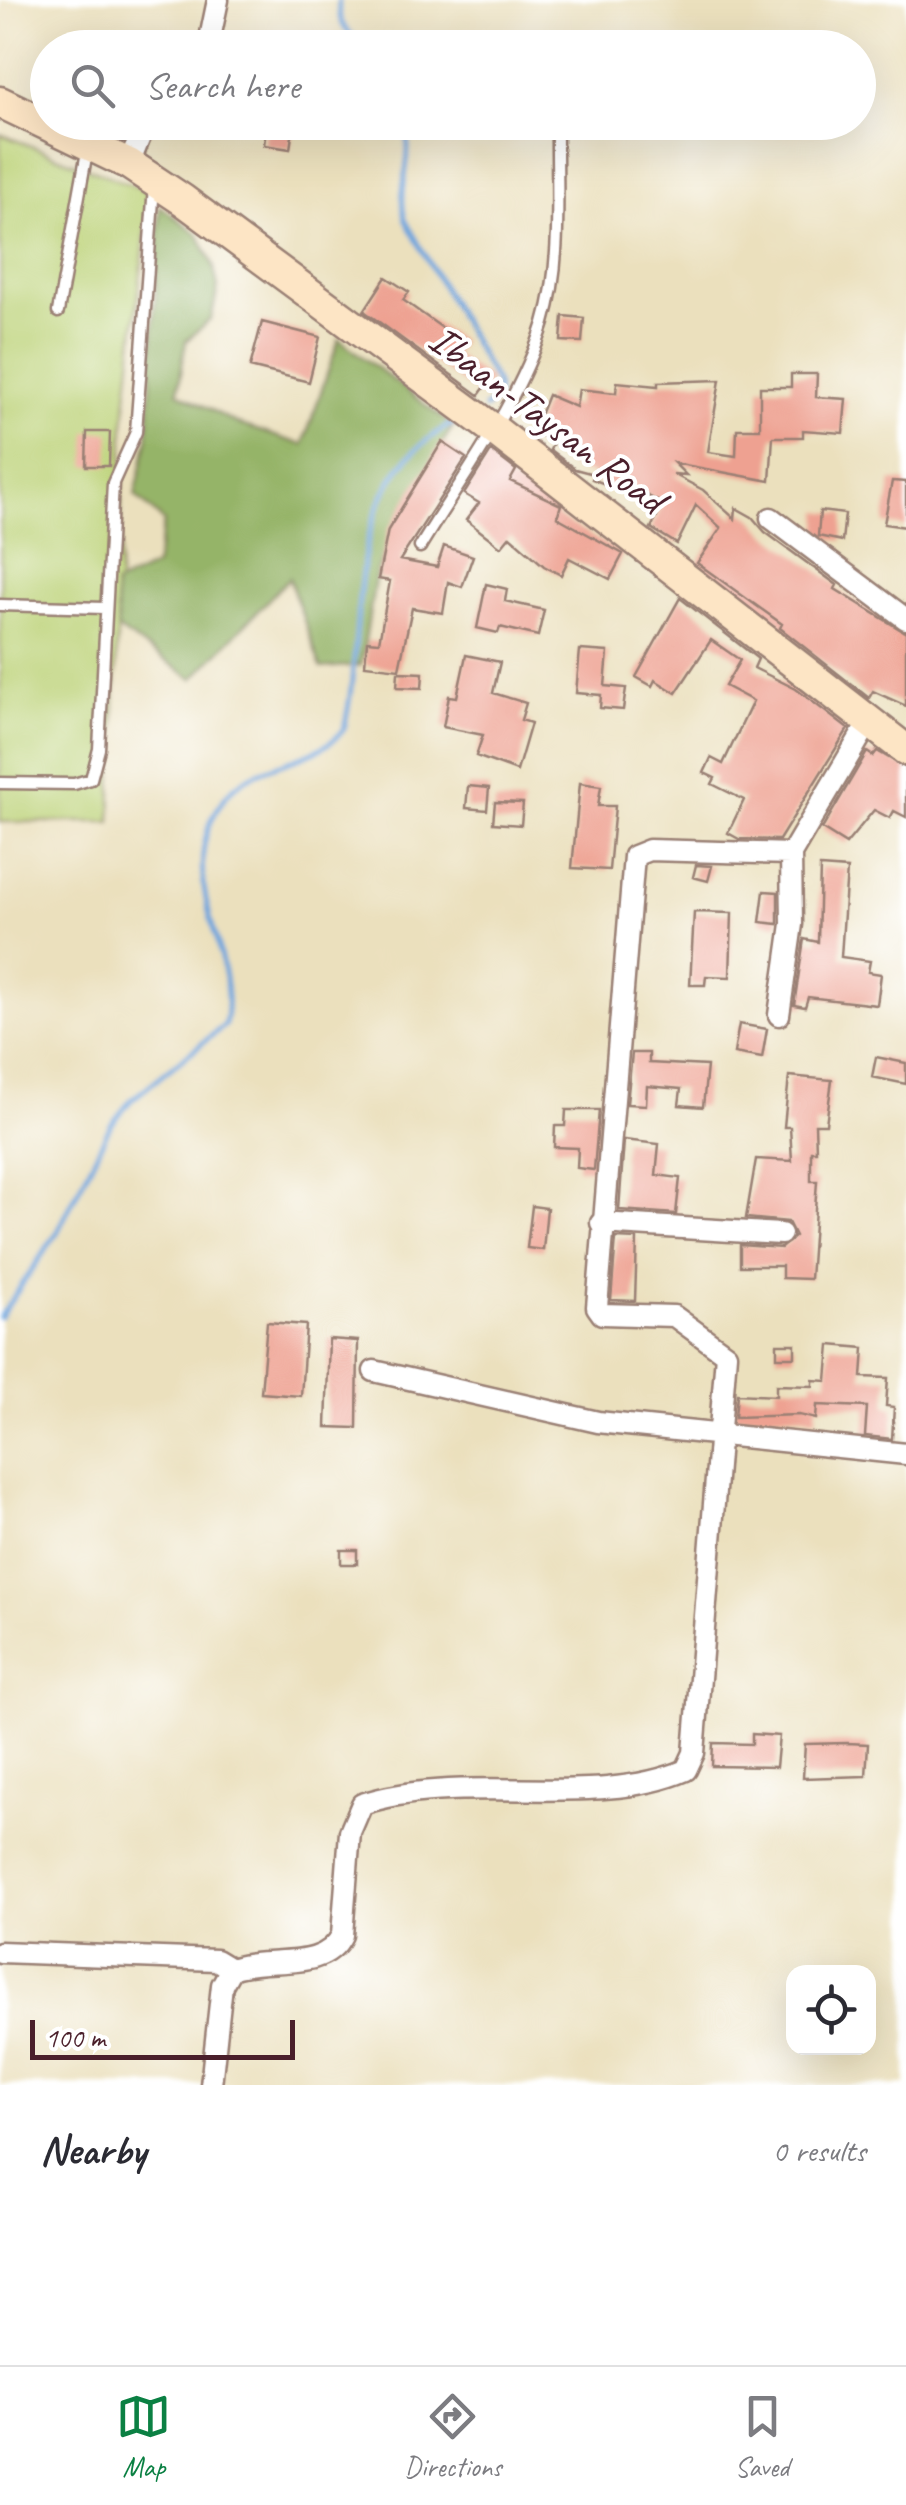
<!DOCTYPE html>
<style>
:root{--surface:#fff;--page:#f2f2f3;--text:#2b2b33;--muted:#7c7c81;--line:#e1e1e2;--accent:#0b8043}
body{margin:0;font-family:Caveat,sans-serif;background:var(--page);color:var(--text)}
.controls{position:absolute;right:30px;bottom:30px;display:grid;overflow:hidden;border-radius:20px;box-shadow:0 10px 40px #0002}
.controls button{width:90px;height:90px;display:grid;place-items:center;padding:0;border:0;border-bottom:2px solid var(--line);background:var(--surface);color:var(--text);font:50px sans-serif}
.scale{position:absolute;left:30px;bottom:25px;width:265px;box-sizing:border-box;padding-left:10px;border:5px solid #4a1f2b;border-top:0;font-size:28px;line-height:35px;white-space:nowrap;color:#4a1f2b;-webkit-text-stroke:8px #fff;paint-order:stroke}
.list{margin:0;padding:0;list-style:none}
h2{display:flex;justify-content:space-between;align-items:center;height:130px;margin:0;padding:0 40px;font-size:42px}
h2 small{font-size:32px;font-weight:400;color:var(--muted)}
.icon{flex:none;width:55px;height:55px;fill:none;stroke:currentColor;stroke-width:2;stroke-linecap:round;stroke-linejoin:round}
.map{position:relative;flex:none;width:906px;height:2085px;overflow:hidden}
.search{position:absolute;background:var(--surface);box-shadow:0 10px 40px #0002;left:30px;right:30px;top:30px;height:110px;display:flex;align-items:center;gap:25px;box-sizing:border-box;padding:0 35px;border-radius:55px;color:var(--muted);font-size:38px}
.sheet{height:280px;background:var(--surface)}
nav{display:flex;justify-content:space-around;align-items:center;box-sizing:border-box;height:140px;border-top:2px solid var(--line);background:var(--surface);font-size:28px;color:var(--muted)}
nav a{display:grid;justify-items:center;gap:5px}
nav .on{color:var(--accent)}
.map>svg:first-child{display:block}
.green{fill:#bcd277;stroke:#837851;stroke-width:2.5}
.forest{fill:#95b468;stroke:#706a4a;stroke-width:2.5}
.lines{fill:none;stroke-linecap:round;stroke-linejoin:round}
.stream{stroke:#70a5dd;stroke-width:5}
.building{fill:#eea191}
.service-casing{stroke:#9a8074;stroke-width:15}
.minor-casing{stroke:#9a8074;stroke-width:25}
.secondary-casing{stroke:#9a8074;stroke-width:35}
.service{stroke:#fff;stroke-width:10}
.minor{stroke:#fff;stroke-width:20}
.secondary{stroke:#fde5c5;stroke-width:30}
.labels{text-anchor:middle;dominant-baseline:central;stroke-width:8;stroke-linejoin:round;paint-order:stroke}
.street-label{font-size:42px;fill:#4a1f2b;stroke:#fff}
</style>
<div class="map">
<svg width="906" height="2085" viewBox="0 0 906 2085">
<rect width="100%" height="100%" fill="#fff"/>
<filter id="ink" filterUnits="userSpaceOnUse"><feTurbulence type="fractalNoise" baseFrequency=".01" numOctaves="2"/><feDisplacementMap in="SourceGraphic" scale="20" xChannelSelector="R" yChannelSelector="G"/><feConvolveMatrix kernelMatrix="1 2 1 2 8 2 1 2 1" color-interpolation-filters="sRGB"/></filter>
<filter id="wash" filterUnits="userSpaceOnUse"><feTurbulence type="fractalNoise" baseFrequency=".0048" numOctaves="4" result="noise"/><feDisplacementMap in="SourceGraphic" scale="40" xChannelSelector="R" yChannelSelector="G"/><feGaussianBlur stdDeviation="2.25" result="paint"/><feColorMatrix in="noise" values="0 0 0 0 0 0 0 0 0 0 0 0 0 0 0 0 0 1.4 0 .05"/><feComposite in="paint" operator="in"/></filter>
<g filter="url(#wash)">
<rect width="100%" height="100%" fill="#ebe0bd"/>
<path class="green" d="M 0,134 L 150,192 L 124,425 L 111,822 L 0,822 Z"/>
<path class="forest" d="M 160,206 L 198,234 L 213,264 L 218,287 L 211,319 L 186,341 L 178,392 L 238,424 L 303,445 L 339,339 L 453,426 L 396,521 L 376,574 L 361,665 L 321,668 L 289,578 L 193,679 L 118,629 L 115,585 L 155,566 L 164,522 L 135,495 L 148,439 Z"/>
<g class="lines">
<path class="stream" d="M 339,0 C 336,25 349,34 368,48
M 403,122 C 417,156 396,186 405,219 L 497,385 L 497,398 L 485,408
M 0,1317 L 57,1233 L 110,1126 L 131,1100 L 225,1025 C 241,951 166,875 226,796 C 255,759 318,765 344,729 C 370,616 335,479 461,419"/>
</g>
<g id="blocks">
<path class="building" d="M 267,122 L 294,122 L 290,149 L 264,145 Z
M 386,277 L 409,292 L 403,300 L 462,342 L 454,354 L 490,380 L 479,395 L 364,311 Z
M 563,316 L 584,318 L 582,342 L 561,341 Z
M 262,322 L 320,337 L 309,382 L 250,367 Z
M 791,374 L 817,374 L 816,397 L 846,399 L 843,433 L 803,430 L 803,437 L 773,437 L 770,481 L 674,463 L 686,475 L 673,474 L 703,490 L 735,519 L 736,508 L 752,517 L 765,532 L 837,585 L 835,589 L 906,633 L 906,706 L 873,691 L 869,698 L 780,628 L 782,624 L 697,563 L 721,528 L 696,505 L 677,544 L 651,528 L 663,504 L 626,484 L 623,491 L 592,479 L 594,474 L 575,469 L 550,450 L 554,441 L 533,432 L 548,395 L 576,407 L 579,389 L 616,393 L 617,382 L 658,386 L 658,382 L 720,380 L 708,452 L 736,456 L 737,429 L 760,429 L 760,387 L 791,387 Z
M 87,432 L 110,432 L 109,466 L 86,466 Z
M 442,442 L 466,458 L 400,560 L 437,567 L 444,546 L 473,556 L 462,587 L 448,582 L 443,613 L 412,608 L 399,669 L 365,665 L 367,641 L 379,642 L 390,581 L 378,579 L 388,530 Z
M 491,451 L 516,470 L 510,481 L 561,505 L 557,517 L 623,554 L 610,579 L 569,558 L 561,575 L 544,566 L 510,536 L 501,547 L 466,520 L 479,503 L 464,494 Z
M 892,481 L 906,482 L 906,527 L 884,524 Z
M 820,511 L 845,514 L 842,541 L 818,536 Z
M 486,584 L 507,589 L 505,601 L 544,610 L 538,636 L 500,627 L 498,633 L 477,628 Z
M 680,598 L 758,659 L 754,668 L 796,689 L 848,729 L 779,840 L 739,839 L 728,833 L 744,800 L 712,784 L 715,778 L 704,773 L 711,758 L 723,764 L 753,701 L 725,686 L 740,660 L 711,640 L 676,693 L 655,680 L 652,686 L 636,677 Z
M 580,650 L 608,652 L 605,686 L 626,688 L 623,710 L 600,708 L 601,695 L 576,693 Z
M 466,655 L 500,662 L 493,693 L 526,703 L 521,720 L 531,723 L 517,771 L 476,756 L 483,735 L 443,727 L 449,696 L 457,697 Z
M 398,672 L 423,673 L 422,688 L 397,687 Z
M 877,751 L 906,768 L 906,817 L 894,811 L 890,818 L 874,810 L 846,844 L 822,829 L 867,752 L 873,756 Z
M 580,783 L 601,786 L 598,806 L 615,806 L 609,870 L 572,868 Z
M 468,786 L 489,788 L 487,810 L 466,808 Z
M 495,802 L 523,803 L 521,825 L 493,823 Z
M 696,865 L 712,866 L 708,881 L 693,877 Z
M 820,867 L 847,869 L 841,957 L 870,961 L 868,972 L 881,974 L 877,1005 L 808,997 L 805,1007 L 794,1005 L 804,939 L 818,942 Z
M 764,891 L 778,892 L 778,924 L 760,922 Z
M 694,912 L 732,913 L 730,977 L 706,976 L 705,985 L 690,985 Z
M 739,1024 L 767,1029 L 762,1058 L 734,1053 Z
M 632,1053 L 649,1053 L 649,1063 L 707,1066 L 703,1107 L 679,1105 L 681,1089 L 647,1086 L 646,1105 L 627,1104 Z
M 876,1057 L 906,1063 L 906,1084 L 872,1077 Z
M 789,1076 L 832,1080 L 826,1124 L 815,1124 L 816,1151 L 811,1151 L 811,1181 L 817,1181 L 810,1279 L 782,1278 L 782,1266 L 740,1266 L 740,1245 L 781,1248 L 795,1236 L 788,1222 L 746,1218 L 756,1159 L 792,1161 L 790,1127 L 784,1127 Z
M 566,1110 L 599,1110 L 594,1170 L 577,1168 L 578,1148 L 554,1147 L 555,1126 L 565,1126 Z
M 624,1140 L 659,1144 L 656,1175 L 680,1178 L 676,1214 L 619,1210 Z
M 532,1206 L 547,1208 L 543,1250 L 527,1248 Z
M 616,1238 L 637,1239 L 635,1301 L 611,1300 Z
M 267,1322 L 306,1325 L 301,1396 L 261,1393 Z
M 329,1339 L 358,1341 L 357,1428 L 326,1427 Z
M 777,1344 L 795,1344 L 795,1357 L 777,1357 Z
M 830,1345 L 864,1348 L 862,1377 L 888,1378 L 886,1406 L 894,1407 L 892,1439 L 865,1436 L 867,1407 L 817,1405 L 816,1419 L 799,1415 L 735,1417 L 737,1394 L 776,1396 L 776,1385 L 813,1386 L 813,1380 L 827,1381 Z
M 341,1550 L 357,1550 L 357,1564 L 341,1564 Z
M 752,1734 L 779,1736 L 776,1767 L 712,1766 L 713,1743 L 752,1744 Z
M 847,1743 L 868,1744 L 866,1776 L 803,1778 L 805,1744 Z"/>
</g>
</g>
<g filter="url(#ink)">
<use href="#blocks" fill-opacity="0" stroke="#9a8074" stroke-width="2.5"/>
<g class="lines">
<g class="service-casing">
<path id="service" d="M 58,312 L 88,146
M 420,547 C 463,476 519,403 544,323 C 563,260 556,187 557,122
M 0,605 L 104,608
M 0,783 L 74,784 L 91,779 L 99,749 L 113,483 L 136,432 L 154,186"/>
</g>
<g class="minor-casing">
<path id="minor" d="M 208,48 L 218,0
M 129,164 L 146,122
M 771,518 L 906,619
M 779,1015 L 792,924 L 791,854
M 601,1223 L 781,1234
M 374,1371 L 598,1422 L 906,1454
M 0,1952 L 216,1960 L 231,1969
M 211,2085 L 222,1985 L 231,1969 C 267,1955 323,1974 342,1935 L 350,1832 L 362,1804 C 462,1771 594,1810 686,1770 L 694,1753 L 726,1354 L 674,1316 L 602,1314 L 597,1307 L 634,856 L 649,850 L 791,854 L 869,722"/>
</g>
<g class="secondary-casing">
<path id="secondary" d="M 0,102 L 129,164 L 183,200 L 493,429 L 906,750"/>
</g>
<use href="#service" class="service"/>
<use href="#minor" class="minor"/>
<use href="#secondary" class="secondary"/>
</g>
</g>
<g class="labels">
<g class="street-label">
<text transform="translate(547 419) rotate(37)">Ibaan-Taysan Road</text>
</g>
</g>
</svg>
<div class="controls">
<button><svg class="icon" aria-label="locate" viewBox="0 0 24 24"><circle cx="12" cy="12" r="6"/><path d="M12 2v4M12 18v4M2 12h4M18 12h4"/></svg></button>
</div>
<div class="scale">100 m</div>
<div class="search"><svg class="icon" aria-label="search" viewBox="0 0 24 24"><circle cx="10" cy="10" r="6"/><path d="M15 15l6 6"/></svg>Search here</div>
</div>
<section class="sheet">
<h2>Nearby<small>0 results</small></h2>
<ul class="list">
</ul>
</section>
<nav>
<a class="on"><svg class="icon" aria-label="map" viewBox="0 0 24 24"><path d="M3 6l6-2 6 2 6-2v14l-6 2-6-2-6 2zM9 4v14M15 6v14"/></svg>Map</a>
<a><svg class="icon" aria-label="directions" viewBox="0 0 24 24"><path d="M12 3l9 9-9 9-9-9zM9 14v-3h6M13 9l2 2-2 2"/></svg>Directions</a>
<a><svg class="icon" aria-label="saved" viewBox="0 0 24 24"><path d="M7 4h10v16l-5-4-5 4z"/></svg>Saved</a>
</nav>
